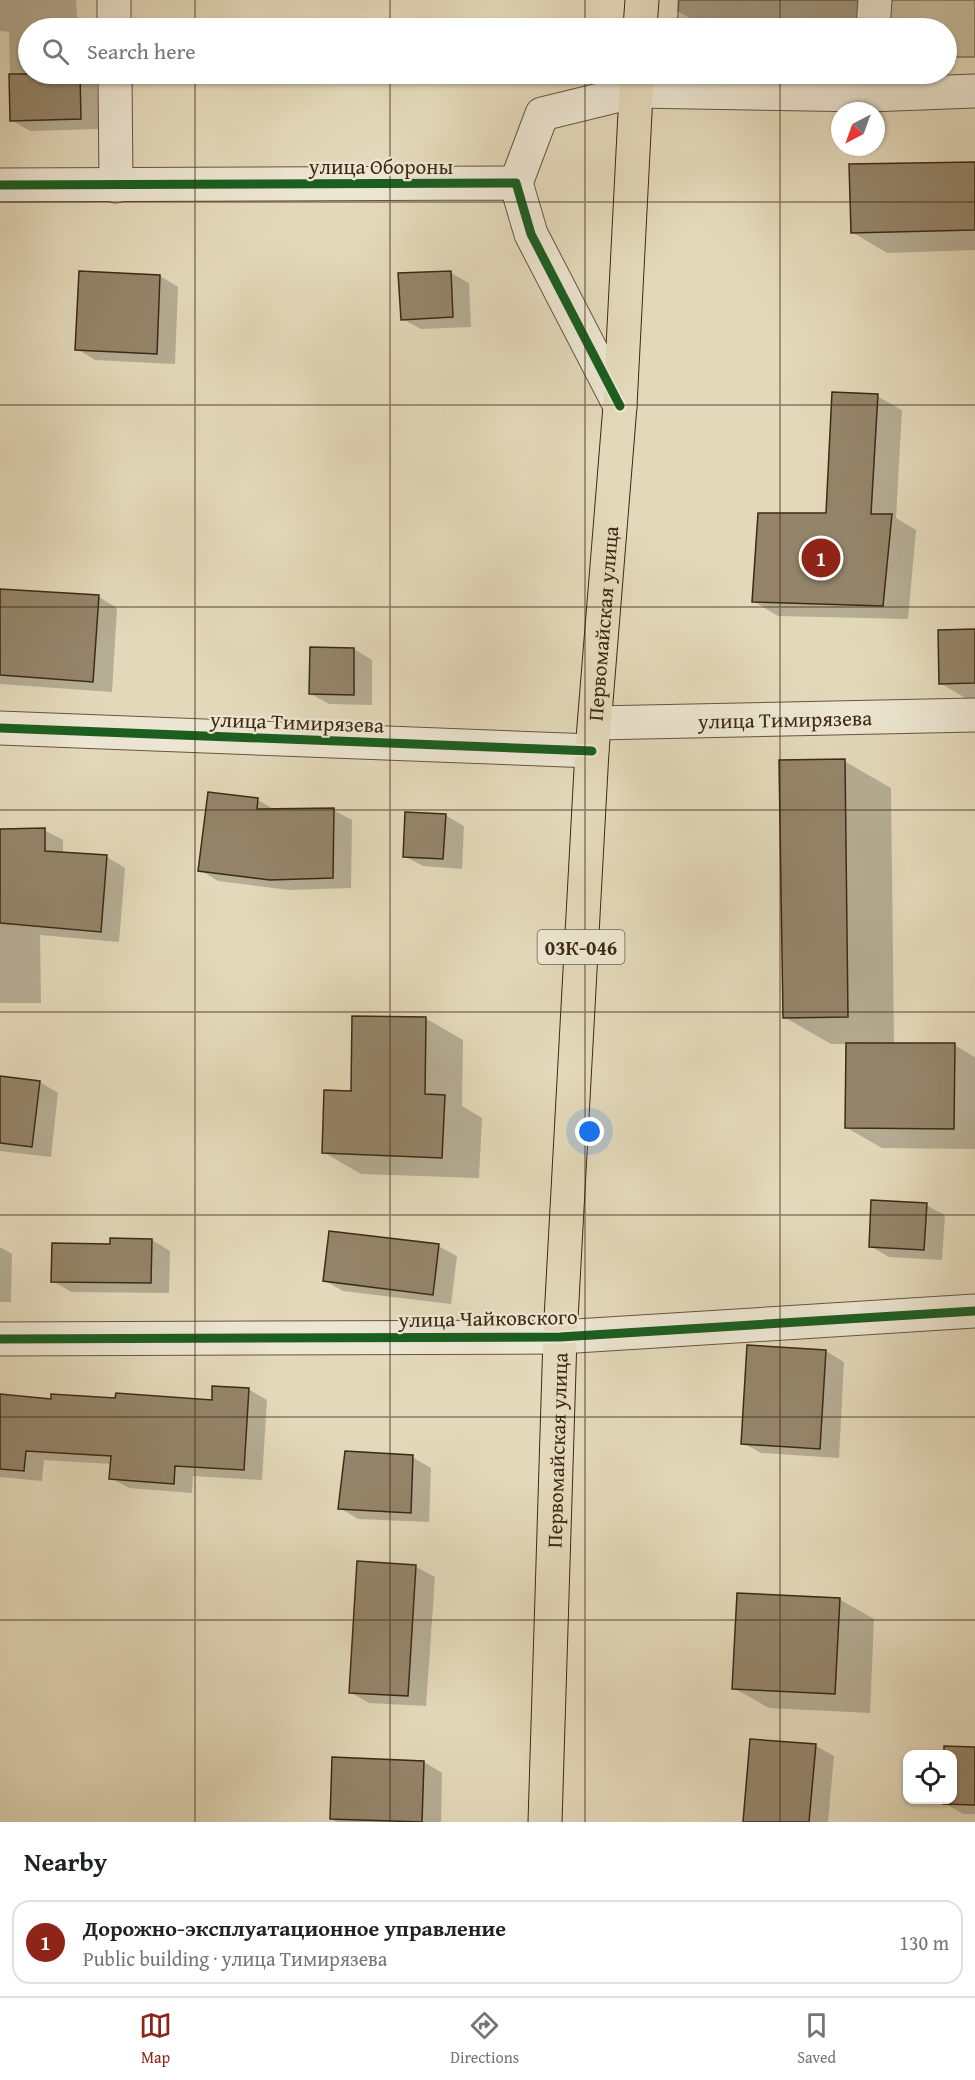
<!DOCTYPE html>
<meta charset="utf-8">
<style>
:root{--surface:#fff;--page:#f6f6f6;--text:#202124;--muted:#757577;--line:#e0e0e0;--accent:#8f2418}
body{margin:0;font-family:"Gentium Book Plus",serif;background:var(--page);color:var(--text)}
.controls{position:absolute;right:18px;bottom:18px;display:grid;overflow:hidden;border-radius:12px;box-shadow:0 2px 4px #0004}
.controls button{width:54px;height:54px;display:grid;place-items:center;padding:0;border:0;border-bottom:2px solid var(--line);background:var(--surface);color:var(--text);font:30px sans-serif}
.compass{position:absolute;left:831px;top:102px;width:54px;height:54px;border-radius:50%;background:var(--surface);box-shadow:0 2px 4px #0004;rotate:221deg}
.you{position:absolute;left:590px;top:1132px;width:21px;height:21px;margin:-15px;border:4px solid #fff;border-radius:50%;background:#1a73e8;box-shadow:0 0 0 9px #1a73e833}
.badge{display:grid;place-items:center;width:39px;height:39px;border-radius:50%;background:var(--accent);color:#fff;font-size:20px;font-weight:700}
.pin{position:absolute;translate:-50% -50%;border:3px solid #fff;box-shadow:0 2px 6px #0006}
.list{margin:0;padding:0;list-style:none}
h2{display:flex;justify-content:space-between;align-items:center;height:78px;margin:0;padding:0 24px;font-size:26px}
h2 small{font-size:20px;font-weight:400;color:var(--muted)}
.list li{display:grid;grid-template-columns:39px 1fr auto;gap:18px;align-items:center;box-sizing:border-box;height:84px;margin:0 12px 12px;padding:0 12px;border:2px solid var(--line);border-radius:18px}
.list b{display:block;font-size:22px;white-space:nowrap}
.list p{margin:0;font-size:20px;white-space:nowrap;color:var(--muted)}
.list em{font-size:20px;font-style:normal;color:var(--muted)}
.icon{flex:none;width:33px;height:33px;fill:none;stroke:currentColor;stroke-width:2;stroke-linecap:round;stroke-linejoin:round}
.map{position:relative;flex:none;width:975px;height:1822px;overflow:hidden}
.search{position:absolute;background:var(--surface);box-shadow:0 2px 4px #0004;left:18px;right:18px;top:18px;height:66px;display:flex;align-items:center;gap:15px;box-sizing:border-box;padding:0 21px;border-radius:33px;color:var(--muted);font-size:22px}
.sheet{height:174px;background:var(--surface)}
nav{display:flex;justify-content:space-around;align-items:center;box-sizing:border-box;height:84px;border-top:2px solid var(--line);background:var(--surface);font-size:16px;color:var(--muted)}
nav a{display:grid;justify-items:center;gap:3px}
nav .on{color:var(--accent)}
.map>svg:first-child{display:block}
.green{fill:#c7bb9e;stroke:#827259;stroke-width:1.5}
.shadow{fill:#0003}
.building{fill:#94856a;stroke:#3e2914;stroke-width:1.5}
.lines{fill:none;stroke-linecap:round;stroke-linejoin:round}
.street-casing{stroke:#67553e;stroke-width:35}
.primary-casing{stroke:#3e2914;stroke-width:35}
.street{stroke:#ede6d2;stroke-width:33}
.primary{stroke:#e3d9ba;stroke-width:33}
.cycleway-casing{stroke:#ede6d2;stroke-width:13}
.cycleway{stroke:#1b5e20;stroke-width:9}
.grid{fill:none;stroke:#3e2914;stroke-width:1.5;stroke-opacity:0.55}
.labels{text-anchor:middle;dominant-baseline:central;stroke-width:4.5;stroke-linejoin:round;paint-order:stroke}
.shield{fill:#ede6d2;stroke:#72624d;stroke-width:1.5}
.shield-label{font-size:20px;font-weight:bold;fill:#3e2914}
.street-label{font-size:21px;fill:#3e2914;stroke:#ede6d2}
</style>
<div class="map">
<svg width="975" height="1822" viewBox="0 0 975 1822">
<rect width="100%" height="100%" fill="#e3d9ba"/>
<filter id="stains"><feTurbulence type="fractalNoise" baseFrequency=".00333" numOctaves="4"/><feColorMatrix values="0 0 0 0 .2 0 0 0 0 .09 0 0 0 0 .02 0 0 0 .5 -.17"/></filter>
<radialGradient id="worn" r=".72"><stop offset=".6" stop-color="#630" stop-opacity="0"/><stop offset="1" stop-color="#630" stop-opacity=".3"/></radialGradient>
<path class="green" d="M 679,0 L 975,0 L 975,57 L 947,57 L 946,28 L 677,28 Z"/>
<path class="shadow" d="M 0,0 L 76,0 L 78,28 L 28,28 L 28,74 L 97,74 L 99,129 L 30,131 L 11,120 L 9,32 L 0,31 Z
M 677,0 L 864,0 L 862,28 L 704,26 L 677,11 Z
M 975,163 L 975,250 L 887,253 L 852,232 Z
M 451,273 L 469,283 L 471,327 L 421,329 L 402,319 Z
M 160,276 L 178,287 L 175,364 L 95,360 L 77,349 Z
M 877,396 L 902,410 L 896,518 L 916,530 L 908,619 L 778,616 L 753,601 L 828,515 Z
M 0,590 L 99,597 L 117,608 L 112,692 L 0,684 Z
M 975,631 L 975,699 L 967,699 L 940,683 Z
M 354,649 L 372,660 L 372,705 L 329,704 L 311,694 Z
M 844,761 L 891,788 L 894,1044 L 954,1045 L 975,1057 L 975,1149 L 882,1148 L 847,1128 L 847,1044 L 831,1044 L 784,1017 Z
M 258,800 L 277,811 L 333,810 L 352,820 L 351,888 L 289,890 L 218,881 L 200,870 Z
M 445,815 L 464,826 L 462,869 L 423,866 L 404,856 Z
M 44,830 L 63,840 L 63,854 L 107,857 L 125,868 L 119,942 L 40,935 L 41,1003 L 0,1003 L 0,831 Z
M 425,1018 L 463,1040 L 462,1106 L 482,1118 L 479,1178 L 361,1174 L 323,1152 L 352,1093 Z
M 0,1077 L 40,1082 L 58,1093 L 51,1157 L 0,1151 Z
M 926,1205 L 945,1215 L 942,1260 L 889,1257 L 870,1246 Z
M 152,1240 L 170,1251 L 169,1293 L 71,1292 L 53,1281 Z
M 438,1246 L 457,1256 L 451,1304 L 343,1291 L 325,1281 Z
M 0,1247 L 12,1254 L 11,1302 L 0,1302 Z
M 748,1346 L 826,1351 L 844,1362 L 839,1458 L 761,1453 L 743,1443 Z
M 248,1389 L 267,1400 L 262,1480 L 193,1476 L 192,1493 L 129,1488 L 111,1478 L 112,1464 L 44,1460 L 42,1481 L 0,1477 L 0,1395 L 53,1400 L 213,1402 Z
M 412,1457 L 431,1468 L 429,1522 L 358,1519 L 340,1508 Z
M 358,1563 L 416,1567 L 435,1577 L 426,1706 L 369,1703 L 350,1692 Z
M 839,1599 L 874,1619 L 870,1713 L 769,1708 L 734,1688 Z
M 816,1746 L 834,1756 L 828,1822 L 745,1822 Z
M 975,1748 L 975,1814 L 963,1814 L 944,1803 L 944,1800 L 952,1800 L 952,1754 Z
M 424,1762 L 442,1773 L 441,1822 L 337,1822 L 331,1819 Z"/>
<path class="building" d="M 9,74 L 80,74 L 81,119 L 10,121 Z
M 975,162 L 975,230 L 851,233 L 849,164 Z
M 79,271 L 160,275 L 157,354 L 75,350 Z
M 451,271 L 453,317 L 401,320 L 398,273 Z
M 832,392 L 878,394 L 871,514 L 892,514 L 883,606 L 752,602 L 758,513 L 826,513 Z
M 0,589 L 99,595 L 93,682 L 0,675 Z
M 975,629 L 975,683 L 939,684 L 938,630 Z
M 310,647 L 354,648 L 354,695 L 309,694 Z
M 845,759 L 848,1017 L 783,1018 L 779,760 Z
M 208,792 L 258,798 L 257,809 L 334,808 L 333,878 L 270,880 L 198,871 Z
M 405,812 L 446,814 L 443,859 L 403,857 Z
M 45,828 L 45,851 L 107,855 L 101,932 L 0,923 L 0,829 Z
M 352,1016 L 426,1017 L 425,1094 L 445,1095 L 442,1158 L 322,1153 L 324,1090 L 351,1091 Z
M 846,1043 L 955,1043 L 954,1129 L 845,1128 Z
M 0,1076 L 40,1081 L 32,1147 L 0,1143 Z
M 871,1200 L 927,1203 L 924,1250 L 869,1247 Z
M 329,1231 L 439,1244 L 433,1295 L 323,1281 Z
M 110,1238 L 152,1239 L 151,1283 L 51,1282 L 52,1243 L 110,1244 Z
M 747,1345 L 826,1350 L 820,1449 L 741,1444 Z
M 212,1386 L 249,1388 L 244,1470 L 175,1466 L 174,1484 L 109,1479 L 111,1456 L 26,1451 L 24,1471 L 0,1469 L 0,1394 L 51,1399 L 51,1394 L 115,1398 L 116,1393 L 212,1400 Z
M 345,1451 L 413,1455 L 411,1513 L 338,1509 Z
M 357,1561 L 416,1565 L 408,1696 L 349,1693 Z
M 737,1593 L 840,1598 L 835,1694 L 732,1689 Z
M 750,1739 L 816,1744 L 809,1822 L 743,1822 Z
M 944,1746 L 975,1747 L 975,1805 L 943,1804 L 943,1800 L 952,1800 L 952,1755 L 944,1755 Z
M 332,1757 L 424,1761 L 422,1822 L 330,1819 Z"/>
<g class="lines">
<g class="street-casing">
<g id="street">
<path d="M 114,0 L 114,28"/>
<path d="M 873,28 L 875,0"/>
<path d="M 115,74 L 116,186"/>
<path d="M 516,183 L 542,114 L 636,91 L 869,95 L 975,91"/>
<path d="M 0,185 L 516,183 L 531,234 L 620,406"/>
<path id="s1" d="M 595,723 L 975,715"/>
<path d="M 0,728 L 592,751"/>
<path d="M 0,1339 L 560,1337 L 975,1311"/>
</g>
</g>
<g class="primary-casing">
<g id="primary">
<path d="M 640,28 L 642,0"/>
<path id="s2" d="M 545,1822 L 560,1337 L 592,751 L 620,406 L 637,74"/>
</g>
</g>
<use href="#street" class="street"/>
<use href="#primary" class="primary"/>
<g class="cycleway-casing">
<path id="cycleway" d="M 0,185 L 516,183 L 531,234 L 620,406
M 0,728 L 592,751
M 0,1339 L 560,1337 L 975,1311"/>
</g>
<use href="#cycleway" class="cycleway"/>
</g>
<path class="grid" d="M 195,0 L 195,28M 390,0 L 390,28M 585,0 L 585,28M 780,0 L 780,28M 195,74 L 195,1822M 390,74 L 390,1822M 585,74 L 585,1822M 780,74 L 780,1822M 0,202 L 975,202M 0,405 L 975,405M 0,607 L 975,607M 0,810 L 975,810M 0,1012 L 975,1012M 0,1215 L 975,1215M 0,1417 L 975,1417M 0,1620 L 975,1620"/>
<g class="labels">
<rect class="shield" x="537.5" y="930" width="87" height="34" rx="4.5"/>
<g class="shield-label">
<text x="581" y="947">03К-046</text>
</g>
<g class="street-label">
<text x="381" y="166">улица Обороны</text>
<text stroke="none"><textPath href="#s2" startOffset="1200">Первомайская улица</textPath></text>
<text stroke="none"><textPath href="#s1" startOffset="190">улица Тимирязева</textPath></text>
<text transform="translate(297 722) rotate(2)">улица Тимирязева</text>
<text transform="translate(488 1318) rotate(-1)">улица Чайковского</text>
<text stroke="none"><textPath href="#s2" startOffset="372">Первомайская улица</textPath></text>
</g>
</g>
<rect width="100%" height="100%" filter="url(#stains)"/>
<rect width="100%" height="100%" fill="url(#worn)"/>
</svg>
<div class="controls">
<button><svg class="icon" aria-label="locate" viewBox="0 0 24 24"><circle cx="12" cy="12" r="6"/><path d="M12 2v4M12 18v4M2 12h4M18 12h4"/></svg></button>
</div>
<svg class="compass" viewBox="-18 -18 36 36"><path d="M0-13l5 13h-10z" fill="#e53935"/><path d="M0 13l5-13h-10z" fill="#757577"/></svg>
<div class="you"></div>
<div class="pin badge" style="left:821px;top:558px">1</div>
<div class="search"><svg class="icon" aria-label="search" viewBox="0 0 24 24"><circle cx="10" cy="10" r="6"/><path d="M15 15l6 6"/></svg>Search here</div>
</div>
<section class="sheet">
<h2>Nearby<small></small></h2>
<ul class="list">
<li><span class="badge">1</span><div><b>Дорожно-эксплуатационное управление</b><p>Public building · улица Тимирязева</p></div><em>130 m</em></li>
</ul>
</section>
<nav>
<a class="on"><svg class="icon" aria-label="map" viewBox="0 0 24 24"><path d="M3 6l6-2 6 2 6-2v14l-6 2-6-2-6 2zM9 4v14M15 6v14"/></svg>Map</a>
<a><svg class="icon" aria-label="directions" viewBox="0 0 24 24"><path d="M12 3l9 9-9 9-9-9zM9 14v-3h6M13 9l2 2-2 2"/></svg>Directions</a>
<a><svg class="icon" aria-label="saved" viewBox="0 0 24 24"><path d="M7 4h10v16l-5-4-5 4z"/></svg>Saved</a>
</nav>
